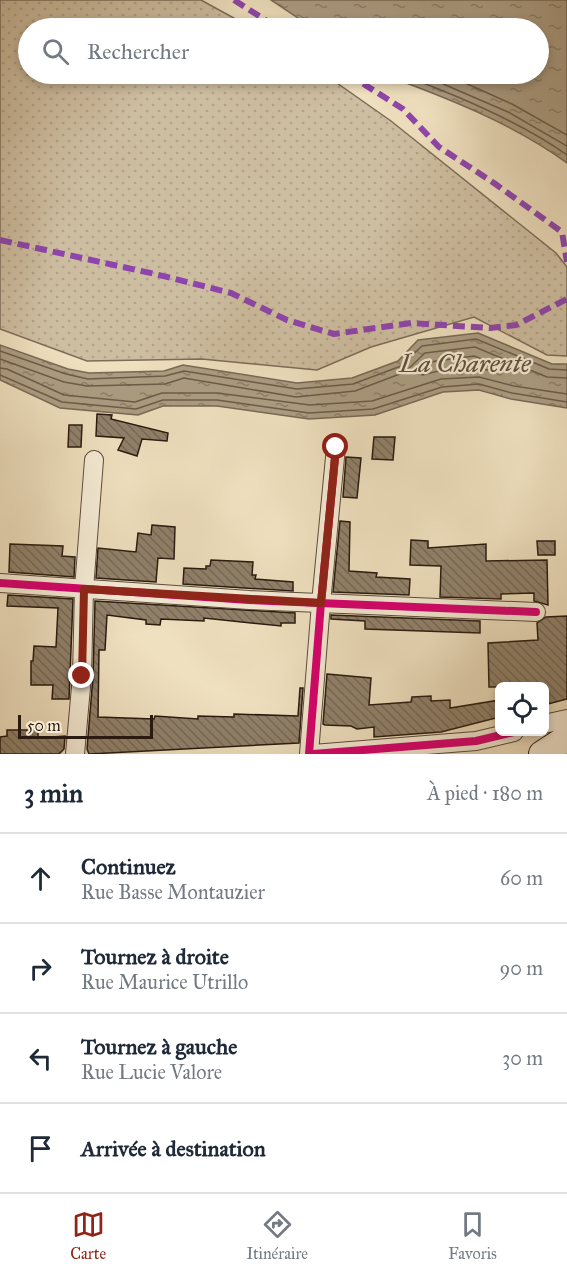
<!DOCTYPE html>
<html lang="fr">
<meta charset="utf-8">
<style>
:root{--surface:#fff;--page:#f2f2f3;--text:#1f2937;--muted:#747a83;--line:#e0e1e3;--accent:#8f2418}
body{margin:0;font-family:"IM FELL Great Primer",serif;background:var(--page);color:var(--text)}
.controls{position:absolute;right:18px;bottom:18px;display:grid;overflow:hidden;border-radius:9px;box-shadow:0 3px 9px #0003}
.controls button{width:54px;height:54px;display:grid;place-items:center;padding:0;border:0;border-bottom:2px solid var(--line);background:var(--surface);color:var(--text);font:30px sans-serif}
.scale{position:absolute;left:18px;bottom:15px;width:135px;box-sizing:border-box;padding-left:6px;border:3px solid #2a1a0f;border-top:0;font-size:16px;line-height:21px;white-space:nowrap;color:#2a1a0f;-webkit-text-stroke:4px #f5ebd5;paint-order:stroke}
.stop{position:absolute;width:18px;height:18px;margin:-14px;border:4px solid #8f2418;border-radius:50%;background:#fff}
.stop.end{background:#8f2418;border-color:#fff;box-shadow:0 2px 6px #0008}
.list{margin:0;padding:0;list-style:none}
h2{display:flex;justify-content:space-between;align-items:center;height:78px;margin:0;padding:0 24px;font-size:26px}
h2 small{font-size:20px;font-weight:400;color:var(--muted)}
.list li{display:grid;grid-template-columns:39px 1fr auto;gap:18px;align-items:center;box-sizing:border-box;height:90px;padding:0 24px;border-top:2px solid var(--line)}
.list b{display:block;font-size:22px;white-space:nowrap}
.list p{margin:0;font-size:20px;white-space:nowrap;color:var(--muted)}
.list em{font-size:20px;font-style:normal;color:var(--muted)}
.icon{flex:none;width:33px;height:33px;fill:none;stroke:currentColor;stroke-width:2;stroke-linecap:round;stroke-linejoin:round}
.map{position:relative;flex:none;width:567px;height:754px;overflow:hidden}
.search{position:absolute;background:var(--surface);box-shadow:0 3px 9px #0003;left:18px;right:18px;top:18px;height:66px;display:flex;align-items:center;gap:15px;box-sizing:border-box;padding:0 21px;border-radius:33px;color:var(--muted);font-size:22px}
.sheet{height:438px;background:var(--surface)}
nav{display:flex;justify-content:space-around;align-items:center;box-sizing:border-box;height:84px;border-top:2px solid var(--line);background:var(--surface);font-size:16px;color:var(--muted)}
nav a{display:grid;justify-items:center;gap:3px}
nav .on{color:var(--accent)}
.map>svg:first-child{display:block}
.green{fill:url(#green-dots);stroke:#7c6c58;stroke-width:1.5}
.water{fill:url(#water-ripples);stroke:#786955;stroke-width:1.5}
.lines{fill:none;stroke-linecap:round;stroke-linejoin:round}
.shore{stroke:#6b5c49;stroke-width:1.5}
.building{fill:url(#building-back-hatch);stroke:#2a1a0f;stroke-width:1.5}
.street-casing{stroke:#5b4c3b;stroke-width:20}
.secondary-casing{stroke:#2a1a0f;stroke-width:28}
.street{stroke:#f5ebd5;stroke-width:18}
.secondary{stroke:#f5ebd5;stroke-width:26}
.quiet{stroke:#8e44ad;stroke-width:6;stroke-dasharray:12 6;stroke-linecap:butt}
.cycleway-casing{stroke:#f5ebd5;stroke-width:11}
.cycleway{stroke:#d6006c;stroke-width:8}
.route{stroke:#8f2418;stroke-width:8}
.labels{text-anchor:middle;dominant-baseline:central;stroke-width:4.5;stroke-linejoin:round;paint-order:stroke}
.water-label{font-size:26px;font-style:italic;fill:#5e4e3d;stroke:#f5ebd5}
</style>
<div class="map">
<svg width="567" height="754" viewBox="0 0 567 754">
<defs>
<pattern id="green-dots" width="8" height="8" patternUnits="userSpaceOnUse" patternTransform="scale(1.5)"><rect width="8" height="8" fill="#cebea1"/><path d="M2 2h.1M6 6h.1" fill="none" stroke="#b1a389" stroke-width="1.8" stroke-linecap="round"/></pattern>
<pattern id="water-ripples" width="26" height="14" patternUnits="userSpaceOnUse" patternTransform="scale(1.5)"><rect width="26" height="14" fill="#ac9d83"/><path d="M2 4q2-2 4 0t4 0M15 11q2-2 4 0t4 0" fill="none" stroke="#8c7f6a"/></pattern>
<pattern id="building-back-hatch" width="6" height="6" patternUnits="userSpaceOnUse" patternTransform="scale(1.5)"><rect width="6" height="6" fill="#90816b"/><path d="M-1 5l2 2M0 0l6 6M5-1l2 2" fill="none" stroke="#766956"/></pattern>
</defs>
<rect width="100%" height="100%" fill="#efe0bf"/>
<filter id="stains"><feTurbulence type="fractalNoise" baseFrequency=".00333" numOctaves="4"/><feColorMatrix values="0 0 0 0 .2 0 0 0 0 .09 0 0 0 0 .02 0 0 0 .5 -.17"/></filter>
<radialGradient id="worn" r=".72"><stop offset=".6" stop-color="#630" stop-opacity="0"/><stop offset="1" stop-color="#630" stop-opacity=".3"/></radialGradient>
<path class="green" d="M 0,0 L 201,0 L 252,28 L 28,28 L 28,74 L 324,74 L 391,121 L 556,253 L 567,267 L 567,356 L 547,355 L 474,317 L 371,347 L 317,370 L 202,359 L 87,361 L 0,329 Z"/>
<path class="water" d="M 271,0 L 567,0 L 567,163 C 512,123 445,97 382,74 L 538,74 L 538,28 L 313,28 Z
M 478,333 L 552,364 L 567,364 L 567,408 L 511,399 L 479,390 L 443,392 L 375,415 L 309,419 L 217,406 L 163,406 L 138,415 L 60,408 L 0,380 L 0,345 L 68,369 L 89,373 L 164,371 L 183,365 L 297,383 L 352,378 L 398,361 L 418,340 Z"/>
<g class="lines">
<path class="shore" d="M 399,74 C 454,94 519,121 567,155
M 420,74 L 508,112 L 567,146
M 445,74 L 512,104 L 567,135
M 0,351 L 66,374 L 88,379 L 165,376 L 184,371 L 297,389 L 353,384 L 401,366 L 422,346 L 476,339 L 549,369 L 567,370
M 474,356 L 498,366 L 499,370 L 496,372 C 472,365 446,368 423,375 L 420,373 L 429,362 Z
M 0,359 L 64,382 L 87,386 L 165,384 L 184,378 L 296,397 L 355,391 L 405,372 L 425,353 L 475,347 L 547,377 L 567,378
M 0,368 L 7,369 L 64,395 L 135,402 L 162,393 L 217,393 L 310,405 L 372,401 L 441,379 L 479,377 L 514,386 L 567,394
M 0,375 L 62,402 L 136,409 L 163,400 L 217,400 L 309,413 L 373,409 L 442,387 L 479,384 L 512,393 L 567,402"/>
</g>
<path class="building" d="M 97,414 L 112,415 L 111,419 L 168,433 L 167,441 L 142,439 L 137,456 L 118,450 L 124,438 L 96,436 Z
M 69,425 L 82,425 L 81,447 L 68,447 Z
M 374,437 L 395,437 L 393,460 L 372,459 Z
M 346,457 L 361,458 L 357,498 L 343,497 Z
M 340,521 L 350,522 L 349,571 L 377,573 L 376,577 L 410,579 L 409,595 L 333,592 Z
M 152,525 L 175,527 L 174,559 L 158,558 L 156,582 L 96,578 L 98,548 L 136,552 L 138,533 L 151,535 Z
M 411,540 L 428,541 L 428,548 L 486,544 L 486,561 L 547,560 L 548,605 L 534,601 L 534,593 L 501,594 L 501,599 L 440,597 L 441,566 L 410,565 Z
M 537,541 L 555,541 L 555,555 L 538,555 Z
M 10,544 L 63,546 L 62,556 L 75,557 L 74,577 L 9,572 Z
M 211,560 L 253,562 L 252,575 L 256,575 L 255,579 L 293,582 L 293,591 L 183,584 L 184,568 L 206,569 L 206,566 L 210,566 Z
M 8,595 L 73,599 L 69,699 L 52,699 L 53,685 L 31,685 L 31,661 L 33,661 L 34,646 L 56,647 L 58,608 L 7,606 Z
M 95,601 L 295,613 L 295,623 L 281,623 L 281,626 L 204,618 L 204,621 L 161,619 L 160,625 L 146,624 L 146,620 L 107,615 L 105,650 L 99,650 L 98,717 L 154,719 L 155,716 L 198,719 L 198,716 L 234,717 L 234,714 L 298,716 L 300,688 L 303,688 L 299,743 L 89,754 L 87,749 L 93,677 Z
M 331,615 L 480,621 L 480,633 L 365,629 L 365,621 L 331,619 Z
M 567,616 L 567,699 L 544,705 L 544,687 L 489,687 L 488,643 L 538,640 L 537,623 L 546,617 Z
M 327,674 L 371,678 L 369,705 L 411,702 L 412,697 L 431,696 L 431,701 L 450,700 L 450,708 L 500,700 L 500,717 L 441,732 L 374,737 L 374,727 L 357,729 L 351,726 L 325,725 L 323,724 Z
M 7,730 L 38,730 L 38,738 L 65,736 L 64,749 L 59,754 L 0,754 L 0,737 L 7,736 Z"/>
<g class="lines">
<g class="street-casing">
<path id="street" d="M 0,583 L 249,600 L 536,612
M 544,724 L 567,719
M 75,754 L 82,676 L 84,589 L 94,460
M 309,754 L 321,603 L 336,447
M 313,754 L 476,741 L 514,732"/>
</g>
<g class="secondary-casing">
<path id="secondary" d="M 542,754 L 567,738"/>
</g>
<use href="#street" class="street"/>
<use href="#secondary" class="secondary"/>
<path class="quiet" d="M 234,0 L 278,28
M 348,74 L 403,109 L 439,147 L 494,183 L 562,232 L 567,262
M 0,240 L 155,274 L 231,293 L 287,320 L 334,334 L 411,323 L 490,328 L 516,325 L 567,299"/>
<g class="cycleway-casing">
<path id="cycleway" d="M 0,583 L 249,600 L 536,612
M 309,754 L 321,603 L 336,447
M 313,754 L 476,741 L 514,732"/>
</g>
<use href="#cycleway" class="cycleway"/>
</g>
<g class="lines">
<path class="route" d="M 82,676 L 84,589 L 321,603 L 336,447"/>
</g>
<g class="labels">
<g class="water-label">
<text x="465" y="363">La Charente</text>
</g>
</g>
<rect width="100%" height="100%" filter="url(#stains)"/>
<rect width="100%" height="100%" fill="url(#worn)"/>
</svg>
<div class="controls">
<button><svg class="icon" aria-label="locate" viewBox="0 0 24 24"><circle cx="12" cy="12" r="6"/><path d="M12 2v4M12 18v4M2 12h4M18 12h4"/></svg></button>
</div>
<div class="scale">50 m</div>
<div class="stop" style="left:336px;top:447px"></div>
<div class="stop end" style="left:82px;top:676px"></div>
<div class="search"><svg class="icon" aria-label="search" viewBox="0 0 24 24"><circle cx="10" cy="10" r="6"/><path d="M15 15l6 6"/></svg>Rechercher</div>
</div>
<section class="sheet">
<h2>3 min<small>À pied · 180 m</small></h2>
<ul class="list">
<li><svg class="icon" aria-label="ahead" viewBox="0 0 24 24"><path d="M12 20V5M6 11l6-6 6 6"/></svg><div><b>Continuez</b><p>Rue Basse Montauzier</p></div><em>60 m</em></li>
<li><svg class="icon" aria-label="right" viewBox="0 0 24 24"><path d="M7 20v-9h11M14 6l5 5-5 5"/></svg><div><b>Tournez à droite</b><p>Rue Maurice Utrillo</p></div><em>90 m</em></li>
<li><svg class="icon" aria-label="left" viewBox="0 0 24 24"><path d="M17 20v-9H6M10 6l-5 5 5 5"/></svg><div><b>Tournez à gauche</b><p>Rue Lucie Valore</p></div><em>30 m</em></li>
<li><svg class="icon" aria-label="arrive" viewBox="0 0 24 24"><path d="M6 21V4h12l-3 4 3 4H6"/></svg><div><b>Arrivée à destination</b></div></li>
</ul>
</section>
<nav>
<a class="on"><svg class="icon" aria-label="map" viewBox="0 0 24 24"><path d="M3 6l6-2 6 2 6-2v14l-6 2-6-2-6 2zM9 4v14M15 6v14"/></svg>Carte</a>
<a><svg class="icon" aria-label="directions" viewBox="0 0 24 24"><path d="M12 3l9 9-9 9-9-9zM9 14v-3h6M13 9l2 2-2 2"/></svg>Itinéraire</a>
<a><svg class="icon" aria-label="saved" viewBox="0 0 24 24"><path d="M7 4h10v16l-5-4-5 4z"/></svg>Favoris</a>
</nav>
